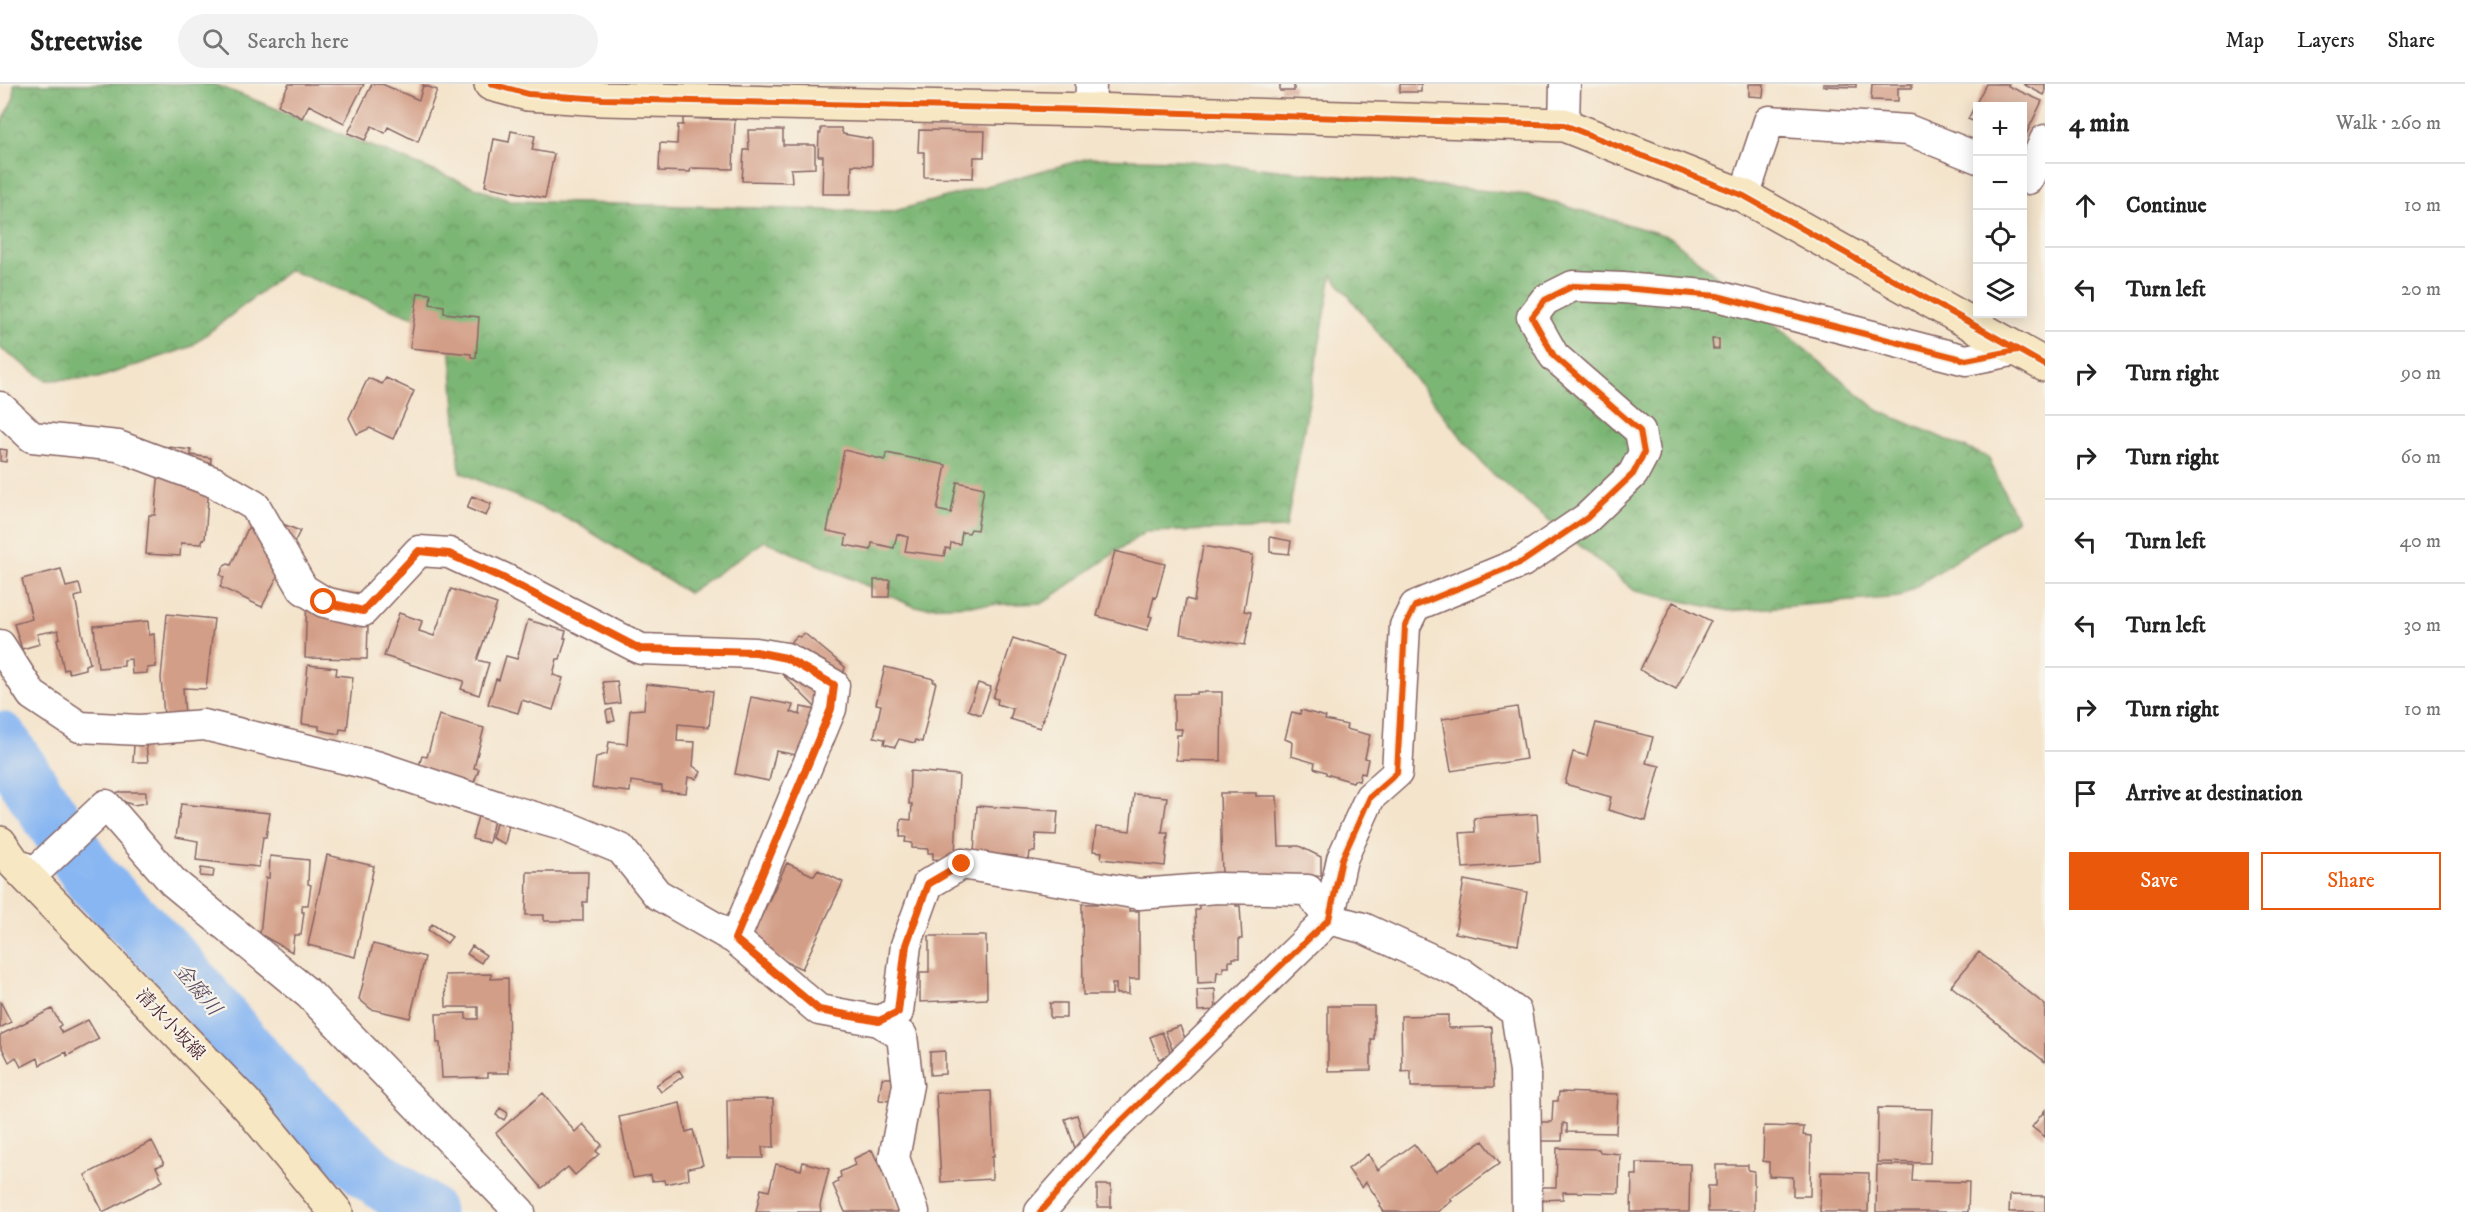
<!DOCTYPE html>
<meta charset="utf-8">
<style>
:root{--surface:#fff;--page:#f2f2f2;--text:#222;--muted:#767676;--line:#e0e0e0;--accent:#ea580c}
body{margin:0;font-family:"IM FELL DW Pica","Noto Serif JP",serif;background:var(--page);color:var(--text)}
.controls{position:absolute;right:18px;top:18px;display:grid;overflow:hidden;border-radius:0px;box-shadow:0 3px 15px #0003}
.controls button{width:54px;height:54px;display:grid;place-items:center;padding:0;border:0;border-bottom:2px solid var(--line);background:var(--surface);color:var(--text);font:30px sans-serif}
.stop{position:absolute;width:18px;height:18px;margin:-14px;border:4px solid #ea580c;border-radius:50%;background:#fff}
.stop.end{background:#ea580c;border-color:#fff;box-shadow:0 2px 6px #0008}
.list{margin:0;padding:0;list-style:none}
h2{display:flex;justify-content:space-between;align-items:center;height:78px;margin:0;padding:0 24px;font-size:26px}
h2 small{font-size:20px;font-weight:400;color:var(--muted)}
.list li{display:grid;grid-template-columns:39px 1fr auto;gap:18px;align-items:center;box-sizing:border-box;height:84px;padding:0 24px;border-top:2px solid var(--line)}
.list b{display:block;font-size:22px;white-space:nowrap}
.list em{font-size:20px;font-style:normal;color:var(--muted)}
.actions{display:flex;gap:12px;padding:18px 24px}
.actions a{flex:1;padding:14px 0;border:2px solid var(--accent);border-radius:0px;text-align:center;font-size:21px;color:var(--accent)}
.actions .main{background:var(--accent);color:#fff}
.icon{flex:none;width:33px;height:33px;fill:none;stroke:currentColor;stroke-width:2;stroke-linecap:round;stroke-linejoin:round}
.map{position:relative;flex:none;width:2045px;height:1128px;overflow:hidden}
header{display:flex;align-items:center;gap:36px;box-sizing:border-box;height:84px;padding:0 30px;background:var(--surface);border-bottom:2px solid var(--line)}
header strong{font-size:28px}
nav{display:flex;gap:33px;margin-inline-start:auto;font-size:21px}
.search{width:420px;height:54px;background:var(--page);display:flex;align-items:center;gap:15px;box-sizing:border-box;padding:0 21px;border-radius:33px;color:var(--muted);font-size:22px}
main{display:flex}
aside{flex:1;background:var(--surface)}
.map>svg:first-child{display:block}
.forest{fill:url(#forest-crowns);stroke:#636a50;stroke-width:1.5}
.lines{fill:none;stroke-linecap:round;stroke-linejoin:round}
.river{stroke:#87b6f2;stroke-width:57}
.building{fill:#d39e87}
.street-casing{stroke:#866463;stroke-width:33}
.secondary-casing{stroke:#866463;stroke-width:36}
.street{stroke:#fff;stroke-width:30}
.secondary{stroke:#f7e8c3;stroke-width:33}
.cycleway-casing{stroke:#f7f3e8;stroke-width:10}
.cycleway{stroke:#e8590c;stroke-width:6}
.route{stroke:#ea580c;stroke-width:8}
.labels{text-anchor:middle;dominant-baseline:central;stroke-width:4.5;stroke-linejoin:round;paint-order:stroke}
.street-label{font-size:18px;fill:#4a1f2b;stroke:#f7f3e8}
.water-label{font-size:20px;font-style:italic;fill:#5c4c67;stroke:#f7f3e8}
</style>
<header>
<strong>Streetwise</strong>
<div class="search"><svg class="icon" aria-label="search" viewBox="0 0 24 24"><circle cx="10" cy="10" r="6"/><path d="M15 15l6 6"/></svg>Search here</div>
<nav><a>Map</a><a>Layers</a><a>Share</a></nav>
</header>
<main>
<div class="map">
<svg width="2045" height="1128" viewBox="0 0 2045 1128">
<defs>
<pattern id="forest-crowns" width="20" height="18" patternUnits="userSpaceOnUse" patternTransform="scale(1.5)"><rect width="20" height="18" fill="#7cb674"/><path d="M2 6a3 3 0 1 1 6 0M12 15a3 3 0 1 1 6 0" fill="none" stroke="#68935f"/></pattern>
</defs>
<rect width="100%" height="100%" fill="#f7f3e8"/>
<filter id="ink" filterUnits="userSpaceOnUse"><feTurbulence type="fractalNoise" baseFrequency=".0167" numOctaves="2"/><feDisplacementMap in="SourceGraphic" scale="12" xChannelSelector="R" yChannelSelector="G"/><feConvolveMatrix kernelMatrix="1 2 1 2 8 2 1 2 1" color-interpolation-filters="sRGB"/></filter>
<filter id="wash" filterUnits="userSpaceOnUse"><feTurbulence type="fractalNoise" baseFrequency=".008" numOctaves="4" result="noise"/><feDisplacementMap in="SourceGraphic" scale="24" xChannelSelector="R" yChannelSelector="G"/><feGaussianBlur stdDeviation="1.35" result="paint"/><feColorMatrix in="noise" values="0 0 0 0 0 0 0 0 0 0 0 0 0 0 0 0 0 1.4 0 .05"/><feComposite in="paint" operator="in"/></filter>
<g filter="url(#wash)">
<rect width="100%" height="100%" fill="#f4e4cc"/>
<path class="forest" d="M 14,0 L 214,0 L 510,117 L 891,128 L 1089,74 L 1179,76 L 1528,111 L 1670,153 L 1879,327 L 1988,373 L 2017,436 L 1900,513 L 1729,527 L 1635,507 L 1486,384 L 1332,191 L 1286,444 L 1145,448 L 1043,519 L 915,523 L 765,457 L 688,509 L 575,438 L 460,388 L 449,246 L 289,186 L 190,263 L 98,294 L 46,296 L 0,264 L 0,43 L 14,13 Z"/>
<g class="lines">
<path class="river" d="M 0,656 L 92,795 L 172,876 L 276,1001 L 369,1088 L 426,1128"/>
</g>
<g id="blocks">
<path class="building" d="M 289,0 L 364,0 L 344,39 L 309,21 L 302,34 L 278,21 Z
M 372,0 L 382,0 L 419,16 L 423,1 L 437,6 L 418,58 L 388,43 L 385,49 L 372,42 L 365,56 L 348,49 Z
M 1280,0 L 1294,0 L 1294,7 L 1280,7 Z
M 1400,0 L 1421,0 L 1421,8 L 1400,8 Z
M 1749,0 L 1764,0 L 1763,13 L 1749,12 Z
M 1823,0 L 1856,0 L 1856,3 L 1823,2 Z
M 1872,0 L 1912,0 L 1912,4 L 1898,4 L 1898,17 L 1871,16 Z
M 1986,0 L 2009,0 L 2008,2 L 2042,17 L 2022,59 L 2022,22 L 1978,22 L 1978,39 L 1968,35 Z
M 2023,0 L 2045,0 L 2045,9 L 2044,11 Z
M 683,34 L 735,36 L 733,85 L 691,84 L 690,88 L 659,87 L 660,59 L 677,60 L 678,41 L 683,41 Z
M 821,44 L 841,44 L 843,50 L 872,55 L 872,82 L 852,81 L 851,110 L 822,110 L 823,72 L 818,72 L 819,49 L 821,49 Z
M 748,46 L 783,46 L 783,61 L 815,61 L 815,84 L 791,85 L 792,98 L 742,97 L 744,66 L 749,66 Z
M 919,46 L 985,47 L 984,73 L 974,73 L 973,94 L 924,93 L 924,68 L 918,68 Z
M 511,47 L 535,52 L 532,66 L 554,70 L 545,114 L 485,102 L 494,55 L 509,58 Z
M 418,209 L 431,210 L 430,220 L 444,222 L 444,229 L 479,233 L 476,274 L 471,273 L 471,270 L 410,264 Z
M 1712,255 L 1719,255 L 1719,265 L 1713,265 Z
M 368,294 L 382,300 L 386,294 L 414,307 L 393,355 L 370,344 L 357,350 L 349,334 Z
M 161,362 L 191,366 L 191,371 L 211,374 L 205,455 L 202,456 L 202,460 L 181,459 L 180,472 L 146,470 L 149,431 L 155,431 Z
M 0,365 L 7,366 L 6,378 L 0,377 Z
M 844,366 L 885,376 L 886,369 L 946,381 L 937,426 L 951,429 L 957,398 L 984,404 L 977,446 L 971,445 L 969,449 L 962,448 L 960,460 L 951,459 L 950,465 L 946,464 L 944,472 L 905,467 L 908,453 L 897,450 L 894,464 L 872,459 L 871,466 L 845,461 L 847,451 L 827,447 Z
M 472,412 L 491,420 L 486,432 L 467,424 Z
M 255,429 L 300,447 L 262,523 L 220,503 L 224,493 L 220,491 L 224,482 L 228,480 L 231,481 Z
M 1270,453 L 1291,457 L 1289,470 L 1270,468 Z
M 1203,462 L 1253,471 L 1244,527 L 1251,528 L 1245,561 L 1180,550 L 1186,515 L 1194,517 Z
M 1115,467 L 1165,480 L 1156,514 L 1154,513 L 1149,532 L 1152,533 L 1147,546 L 1097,532 Z
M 61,485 L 66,503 L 79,500 L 82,511 L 75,513 L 82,549 L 90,579 L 85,581 L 85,585 L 69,589 L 68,585 L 64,586 L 57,555 L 60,554 L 58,546 L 37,550 L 40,560 L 22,565 L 14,540 L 32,535 L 22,495 Z
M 874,496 L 890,496 L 889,513 L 874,513 Z
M 451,505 L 497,520 L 477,576 L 489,579 L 479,611 L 461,605 L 464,597 L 384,572 L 399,529 L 422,537 L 419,547 L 434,552 Z
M 307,508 L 369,509 L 367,575 L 305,574 Z
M 1673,518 L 1711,537 L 1676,605 L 1640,586 Z
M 167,530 L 214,535 L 206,605 L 183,604 L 185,631 L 164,633 L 161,594 Z
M 528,536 L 566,547 L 564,554 L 566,554 L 560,575 L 557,575 L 553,591 L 563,594 L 553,626 L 522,616 L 518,629 L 488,620 L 496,595 L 499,596 L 506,572 L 517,575 Z
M 148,537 L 149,551 L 154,550 L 156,583 L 147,584 L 147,589 L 132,590 L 131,575 L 124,576 L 124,582 L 98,584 L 94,542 Z
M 804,549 L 845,583 L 840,605 L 815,623 L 770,578 L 797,552 L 800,553 Z
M 1013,554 L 1064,571 L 1040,644 L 1010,635 L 1013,625 L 997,620 L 998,615 L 993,614 Z
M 308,581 L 337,584 L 336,591 L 353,593 L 347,646 L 340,645 L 339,650 L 319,646 L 319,642 L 302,640 Z
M 885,583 L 934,595 L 933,598 L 936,598 L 922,658 L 916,656 L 915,659 L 899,655 L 895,663 L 884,660 L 885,655 L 874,653 L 881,621 L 876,620 Z
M 617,597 L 620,619 L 607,621 L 603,598 Z
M 978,599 L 991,603 L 981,631 L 968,626 Z
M 646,600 L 713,607 L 709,643 L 678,640 L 677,657 L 695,658 L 693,682 L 701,688 L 697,695 L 688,693 L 686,709 L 662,707 L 662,702 L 631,697 L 630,708 L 592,704 L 596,673 L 607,670 L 609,658 L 627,660 L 630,626 L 644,625 Z
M 1197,608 L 1222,608 L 1221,677 L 1176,676 L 1177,651 L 1181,651 L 1182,645 L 1174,645 L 1174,610 L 1197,610 Z
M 751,613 L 793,621 L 791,628 L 800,631 L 801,623 L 826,628 L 806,673 L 776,667 L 769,697 L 735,690 Z
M 1517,623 L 1526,675 L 1451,687 L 1442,635 Z
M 612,625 L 615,637 L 608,638 L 606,627 Z
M 1301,626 L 1326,633 L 1325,636 L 1347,641 L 1346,645 L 1370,651 L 1365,674 L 1368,675 L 1365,690 L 1361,689 L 1359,697 L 1354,696 L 1353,698 L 1326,690 L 1326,688 L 1314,684 L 1315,679 L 1291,672 L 1292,658 L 1285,655 L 1292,628 L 1300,630 Z
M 439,631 L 484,644 L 474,684 L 479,685 L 471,706 L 417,688 L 422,672 L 427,673 Z
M 1596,639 L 1653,653 L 1646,679 L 1660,682 L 1646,737 L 1608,726 L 1611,713 L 1565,700 L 1573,668 L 1587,672 Z
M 134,661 L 146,661 L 148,678 L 133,678 Z
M 910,687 L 959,691 L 955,771 L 950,776 L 933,775 L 933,769 L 928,769 L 928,765 L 912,764 L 912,759 L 905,758 L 906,753 L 900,753 L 901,735 L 911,736 L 912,720 L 909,720 Z
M 118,708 L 146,708 L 146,719 L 133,721 L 125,718 L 116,712 Z
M 1220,709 L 1256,709 L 1256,712 L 1277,712 L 1279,762 L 1299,762 L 1321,773 L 1321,792 L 1222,793 Z
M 1134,710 L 1167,713 L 1162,749 L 1168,749 L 1165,782 L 1101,775 L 1102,768 L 1093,767 L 1096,743 L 1130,747 Z
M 181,720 L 270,729 L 266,753 L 263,753 L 259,783 L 196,776 L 198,757 L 176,753 Z
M 977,722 L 1058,727 L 1056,751 L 1036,750 L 1035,768 L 1030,768 L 1029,775 L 1017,775 L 1017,772 L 974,769 Z
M 1537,730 L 1540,778 L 1463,784 L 1460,749 L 1475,748 L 1474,734 Z
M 478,732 L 494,736 L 489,759 L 472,755 Z
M 497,736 L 509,740 L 505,760 L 492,754 Z
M 327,771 L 374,782 L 355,873 L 308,861 Z
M 270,772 L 309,776 L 308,800 L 311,801 L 308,821 L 302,821 L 302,828 L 304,828 L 301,851 L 294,851 L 292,868 L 260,850 L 266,794 L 269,794 Z
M 787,779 L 814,792 L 818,786 L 843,798 L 802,885 L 748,860 Z
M 201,784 L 214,786 L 213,793 L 200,792 Z
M 527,788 L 588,788 L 587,818 L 583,818 L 583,837 L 544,837 L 544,831 L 526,831 Z
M 1464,796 L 1527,808 L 1518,861 L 1455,849 Z
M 1236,819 L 1236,822 L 1240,822 L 1242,855 L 1239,855 L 1239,874 L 1233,874 L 1233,877 L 1229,877 L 1229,883 L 1223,883 L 1223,888 L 1217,888 L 1216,898 L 1198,899 L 1195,826 L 1199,826 L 1199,820 Z
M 1082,820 L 1129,820 L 1129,827 L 1139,827 L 1139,895 L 1129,895 L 1129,910 L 1116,910 L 1116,900 L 1112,900 L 1112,911 L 1083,911 Z
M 432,840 L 452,853 L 447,859 L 428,846 Z
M 929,852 L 986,852 L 987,915 L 920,918 L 920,888 L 929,888 Z
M 373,860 L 425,873 L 410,934 L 371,925 L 359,915 Z
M 472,862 L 486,871 L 481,879 L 467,870 Z
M 1979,868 L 2045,921 L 2045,978 L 1951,902 Z
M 491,890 L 491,895 L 508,894 L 509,989 L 488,989 L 488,993 L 442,994 L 440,959 L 437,959 L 436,930 L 466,929 L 466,935 L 478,935 L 478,923 L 446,923 L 445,891 Z
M 1215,905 L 1216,926 L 1198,927 L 1197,906 Z
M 0,917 L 11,938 L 0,944 Z
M 1050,919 L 1066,919 L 1066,934 L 1050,934 Z
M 1328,922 L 1374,922 L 1374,955 L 1371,955 L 1371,986 L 1328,987 Z
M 52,925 L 61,941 L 58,943 L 62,949 L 88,936 L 99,955 L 67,972 L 66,968 L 40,981 L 38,974 L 21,983 L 16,973 L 9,978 L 0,960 L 0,951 Z
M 1448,931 L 1448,944 L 1492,943 L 1494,1003 L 1411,1003 L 1411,987 L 1402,988 L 1401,932 Z
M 1180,942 L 1185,954 L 1173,967 L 1165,947 Z
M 1162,948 L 1171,970 L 1159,975 L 1150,953 Z
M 945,967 L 945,990 L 930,991 L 930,968 Z
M 679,986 L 683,992 L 661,1008 L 656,1001 Z
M 882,994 L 894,994 L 891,1017 L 879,1016 Z
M 991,1007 L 994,1072 L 992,1072 L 992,1095 L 941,1098 L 936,1009 Z
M 1559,1008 L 1618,1010 L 1616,1049 L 1567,1048 L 1567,1040 L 1563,1039 L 1562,1057 L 1541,1057 L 1541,1038 L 1552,1038 L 1553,1017 L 1558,1017 Z
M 543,1009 L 575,1048 L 583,1040 L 602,1061 L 596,1067 L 599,1070 L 575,1091 L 568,1083 L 542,1104 L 496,1049 Z
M 773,1015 L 774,1063 L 762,1063 L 763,1074 L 728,1074 L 727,1016 Z
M 680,1019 L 686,1048 L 693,1046 L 703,1081 L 688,1084 L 689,1095 L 665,1100 L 664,1096 L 652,1097 L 651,1091 L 633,1094 L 619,1033 Z
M 500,1024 L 508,1029 L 504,1036 L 496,1031 Z
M 1878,1024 L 1932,1025 L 1930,1079 L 1877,1078 Z
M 2045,1026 L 2045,1053 L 2032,1043 Z
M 1077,1031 L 1086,1059 L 1075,1064 L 1065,1035 Z
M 1764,1042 L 1804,1043 L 1803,1051 L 1811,1052 L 1810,1112 L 1793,1112 L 1793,1093 L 1769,1092 L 1769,1078 L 1763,1077 Z
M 152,1057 L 164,1080 L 156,1083 L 163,1097 L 103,1128 L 85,1091 Z
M 1483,1057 L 1500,1079 L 1450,1115 L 1452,1117 L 1437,1128 L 1384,1128 L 1380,1122 L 1381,1120 L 1366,1098 L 1362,1104 L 1348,1085 L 1368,1070 L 1378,1086 L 1414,1060 L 1436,1088 Z
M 1557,1064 L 1599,1065 L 1600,1068 L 1620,1070 L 1619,1109 L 1563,1108 L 1563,1115 L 1542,1116 L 1542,1103 L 1556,1103 Z
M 872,1066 L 901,1128 L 845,1128 L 833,1101 L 838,1098 L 837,1095 L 841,1093 L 840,1088 L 855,1081 L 853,1075 Z
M 803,1078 L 829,1085 L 820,1122 L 821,1128 L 756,1128 L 761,1105 L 769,1107 L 776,1080 L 801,1086 Z
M 1637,1079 L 1690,1080 L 1689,1128 L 1631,1128 L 1632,1091 L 1637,1091 Z
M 1716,1081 L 1748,1081 L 1748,1086 L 1754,1087 L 1754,1128 L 1708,1128 L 1708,1102 L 1716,1102 Z
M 1877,1081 L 1913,1081 L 1912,1097 L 1969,1098 L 1968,1128 L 1876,1128 Z
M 1821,1088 L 1869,1089 L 1868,1128 L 1820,1128 Z
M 1097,1101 L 1111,1101 L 1111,1123 L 1097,1123 Z
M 2010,1111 L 2045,1112 L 2045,1128 L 2009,1128 Z"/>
</g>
</g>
<g filter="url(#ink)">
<use href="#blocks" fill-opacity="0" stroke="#866463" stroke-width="1.5"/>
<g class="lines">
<g class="street-casing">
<path id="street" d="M 1090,26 L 1091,0
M 1564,41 L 1565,0
M 2028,95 L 2045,56
M 1744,112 L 1769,37 L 1908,46 L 1978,74
M 0,323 L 32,353 L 118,362 L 214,398 L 255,422 L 303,505 L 324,518 L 363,527 L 419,467 L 449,469 L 503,494 L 641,565 L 756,569 L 786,574 L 834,601 L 831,625 L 735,855
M 0,561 L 32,611 L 80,643 L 140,646 L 204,641 L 376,682 L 499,723 L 565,742 L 621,765 L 657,810 L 735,855 L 819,926 L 879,937 L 902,952 L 908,1001 L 894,1074 L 914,1128
M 14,779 L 35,788 L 106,721 L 173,798 L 310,911 L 520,1128
M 879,937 L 898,928 L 906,861 L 928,800 L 962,780 L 1139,810 L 1218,804 L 1308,806 L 1329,835 L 1363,844 L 1461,889 L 1516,928 L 1525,988 L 1527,1128
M 1040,1128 L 1111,1047 L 1329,835 L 1342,775 L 1370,713 L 1397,689 L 1405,542 L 1415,522 L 1522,478 L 1587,434 L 1633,390 L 1644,369 L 1640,347 L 1554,272 L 1532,233 L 1545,216 L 1573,202 L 1623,204 L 1717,212 L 1966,276 L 2017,266"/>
</g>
<g class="secondary-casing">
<path id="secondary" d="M 491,0 L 528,10 L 603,15 L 1090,26 L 1564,41 L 1744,112 L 2045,281
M 0,759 L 14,779 L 248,1022 L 336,1128"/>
</g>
<use href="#street" class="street"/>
<use href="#secondary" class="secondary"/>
<g class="cycleway-casing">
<path id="cycleway" d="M 491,0 L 528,10 L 603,15 L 1090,26 L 1564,41 L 1744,112 L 2045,281
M 1040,1128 L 1111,1047 L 1329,835 L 1342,775 L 1370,713 L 1397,689 L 1405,542 L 1415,522 L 1522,478 L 1587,434 L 1633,390 L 1644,369 L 1640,347 L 1554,272 L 1532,233 L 1545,216 L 1573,202 L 1623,204 L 1717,212 L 1966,276 L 2017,266"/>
</g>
<use href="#cycleway" class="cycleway"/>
</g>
</g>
<g class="lines" filter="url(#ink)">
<path class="route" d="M 324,518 L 363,527 L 419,467 L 449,470 L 503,494 L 640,565 L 756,568 L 786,574 L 834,601 L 831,625 L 735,855 L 819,926 L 879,937 L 898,928 L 906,861 L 928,800 L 962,780"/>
</g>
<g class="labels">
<g class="street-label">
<text transform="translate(170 941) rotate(46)">清水小坂線</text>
</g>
<g class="water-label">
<text transform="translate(197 906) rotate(50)">金腐川</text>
</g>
</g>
</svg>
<div class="controls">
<button>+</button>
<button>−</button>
<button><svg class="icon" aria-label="locate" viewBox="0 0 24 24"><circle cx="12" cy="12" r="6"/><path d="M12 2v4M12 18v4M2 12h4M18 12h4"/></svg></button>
<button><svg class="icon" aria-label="layers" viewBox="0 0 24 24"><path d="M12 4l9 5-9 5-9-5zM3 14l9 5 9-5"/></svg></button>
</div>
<div class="stop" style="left:324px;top:518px"></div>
<div class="stop end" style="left:962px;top:780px"></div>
</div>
<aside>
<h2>4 min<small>Walk · 260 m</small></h2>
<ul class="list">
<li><svg class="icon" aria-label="ahead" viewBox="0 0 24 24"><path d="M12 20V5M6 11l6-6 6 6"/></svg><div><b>Continue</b></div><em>10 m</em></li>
<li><svg class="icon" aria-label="left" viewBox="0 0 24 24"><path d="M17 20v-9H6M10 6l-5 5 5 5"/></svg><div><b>Turn left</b></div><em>20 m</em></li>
<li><svg class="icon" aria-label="right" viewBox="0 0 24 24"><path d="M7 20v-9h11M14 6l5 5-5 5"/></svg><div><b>Turn right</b></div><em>90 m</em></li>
<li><svg class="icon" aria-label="right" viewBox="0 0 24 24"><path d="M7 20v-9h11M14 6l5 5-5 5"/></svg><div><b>Turn right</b></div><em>60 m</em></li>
<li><svg class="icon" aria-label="left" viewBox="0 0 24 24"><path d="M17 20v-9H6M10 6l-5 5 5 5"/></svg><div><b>Turn left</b></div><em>40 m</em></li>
<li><svg class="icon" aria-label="left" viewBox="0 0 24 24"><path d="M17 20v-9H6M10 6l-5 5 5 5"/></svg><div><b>Turn left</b></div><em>30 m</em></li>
<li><svg class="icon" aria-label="right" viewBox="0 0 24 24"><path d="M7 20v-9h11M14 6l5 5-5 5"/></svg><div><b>Turn right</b></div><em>10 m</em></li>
<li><svg class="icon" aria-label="arrive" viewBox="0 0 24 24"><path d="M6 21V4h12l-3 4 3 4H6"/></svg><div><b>Arrive at destination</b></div></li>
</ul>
<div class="actions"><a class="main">Save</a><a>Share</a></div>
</aside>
</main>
